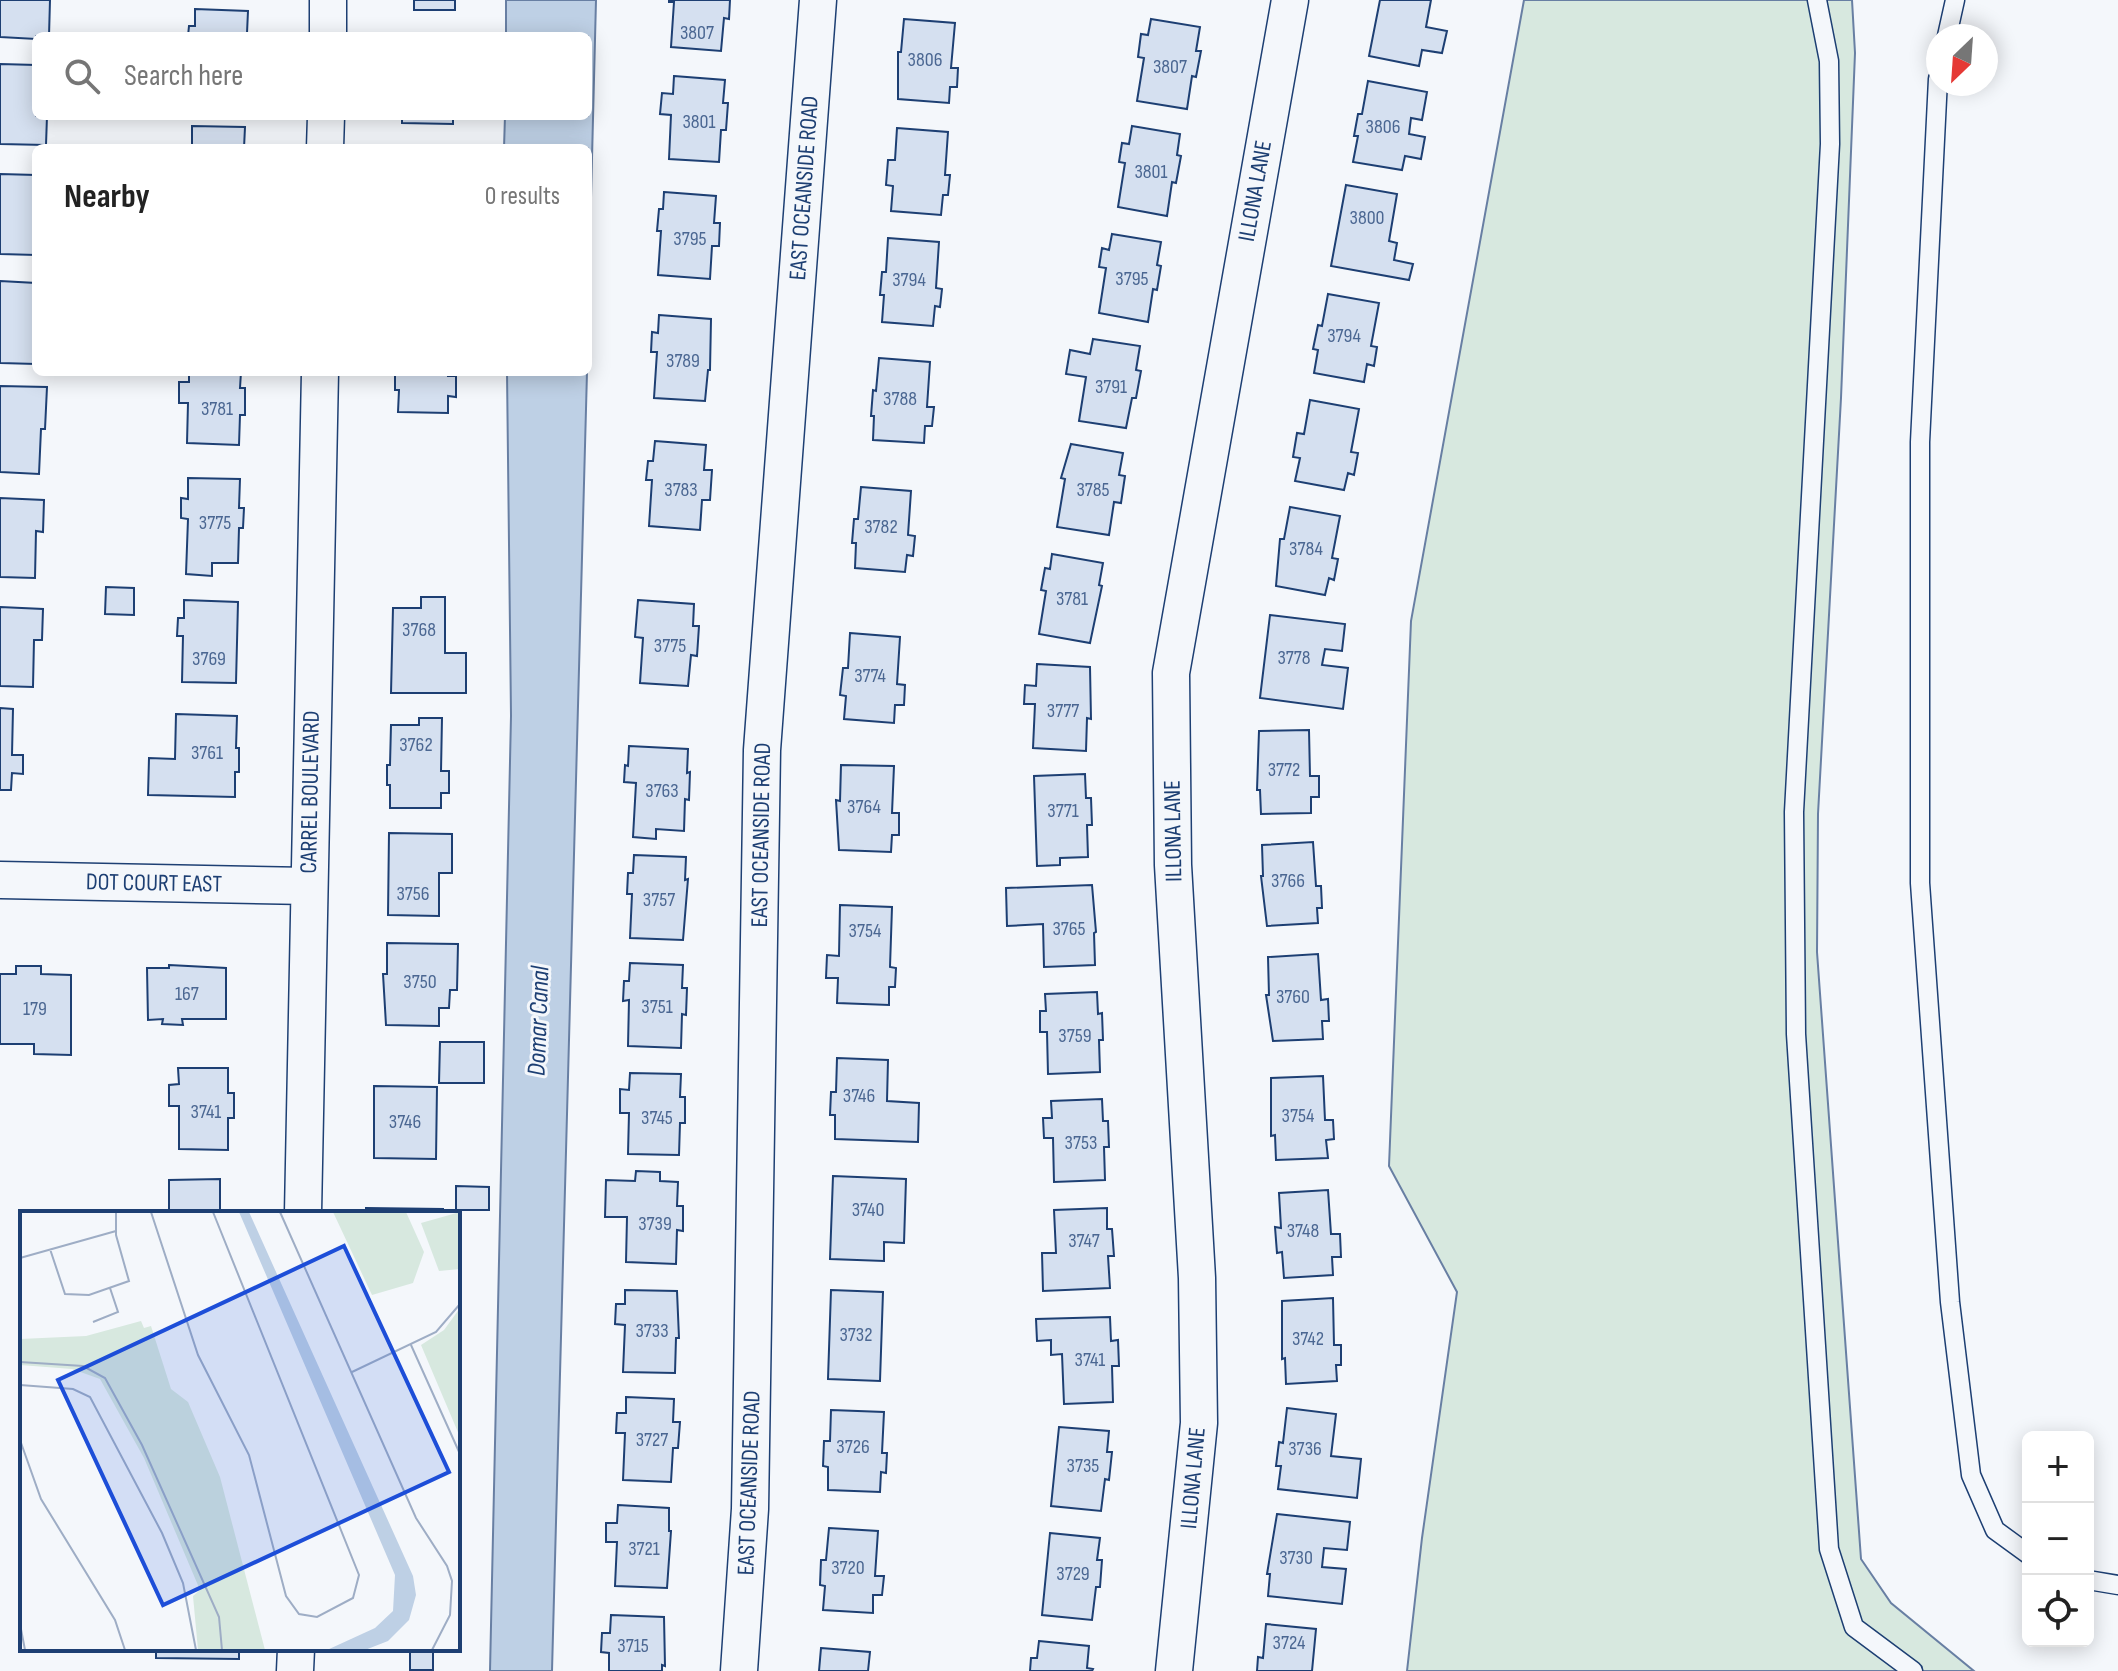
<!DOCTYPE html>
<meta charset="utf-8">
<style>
:root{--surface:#fff;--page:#f2f2f2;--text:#222;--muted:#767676;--line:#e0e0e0}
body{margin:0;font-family:"Sofia Sans Condensed",sans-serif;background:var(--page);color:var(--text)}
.controls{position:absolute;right:24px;bottom:24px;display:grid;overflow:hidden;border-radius:12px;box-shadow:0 4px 20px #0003}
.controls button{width:72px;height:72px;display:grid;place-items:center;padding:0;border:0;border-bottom:2px solid var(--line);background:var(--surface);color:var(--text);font:40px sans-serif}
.compass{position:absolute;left:1926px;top:24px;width:72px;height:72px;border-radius:50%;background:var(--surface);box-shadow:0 4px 20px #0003;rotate:205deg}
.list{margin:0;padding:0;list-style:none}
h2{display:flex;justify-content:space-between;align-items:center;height:104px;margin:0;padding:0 32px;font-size:34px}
h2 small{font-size:26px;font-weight:400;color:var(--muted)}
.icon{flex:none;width:44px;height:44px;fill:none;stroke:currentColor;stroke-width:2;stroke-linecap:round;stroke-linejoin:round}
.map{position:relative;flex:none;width:2118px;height:1671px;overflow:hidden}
.search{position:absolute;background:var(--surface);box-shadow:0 4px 20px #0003;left:32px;top:32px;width:560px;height:88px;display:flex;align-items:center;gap:20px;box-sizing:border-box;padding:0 28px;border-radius:12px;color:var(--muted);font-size:30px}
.panel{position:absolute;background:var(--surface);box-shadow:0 4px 20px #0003;left:32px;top:144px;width:560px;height:232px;border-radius:12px}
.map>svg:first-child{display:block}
.green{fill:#d7e8df;stroke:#687fa3;stroke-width:2}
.water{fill:#bed0e5;stroke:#687fa3;stroke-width:2}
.building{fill:#d5e0f0;stroke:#1d3f73;stroke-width:2}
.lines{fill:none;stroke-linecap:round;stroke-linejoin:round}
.service-casing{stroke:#1d3f73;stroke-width:21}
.minor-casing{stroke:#1d3f73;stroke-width:39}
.service{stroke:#f4f7fb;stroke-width:18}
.minor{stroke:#f4f7fb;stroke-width:36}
.labels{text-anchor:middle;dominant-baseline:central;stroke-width:6;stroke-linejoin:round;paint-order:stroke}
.number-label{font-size:20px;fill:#4b6792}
.street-label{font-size:24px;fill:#1d3f73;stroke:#f4f7fb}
.water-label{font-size:26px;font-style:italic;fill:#1d3f73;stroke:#f4f7fb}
.inset-road{fill:none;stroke:#9eadc5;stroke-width:2}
.view{fill:#1d4ed8;fill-opacity:0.15;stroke:#1d4ed8;stroke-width:4}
.inset-edge{fill:none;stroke:#1d3f73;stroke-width:4}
</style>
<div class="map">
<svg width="2118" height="1671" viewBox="0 0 2118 1671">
<rect width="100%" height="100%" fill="#f4f7fb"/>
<path class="green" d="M 1524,0 L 1852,0 L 1855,53 L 1841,398 L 1818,814 L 1817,952 L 1861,1559 L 1891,1603 L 1974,1671 L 1407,1671 L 1422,1538 L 1457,1292 L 1389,1166 L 1411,621 Z"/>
<path class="water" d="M 506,0 L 596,0 L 588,316 L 588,148 L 504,148 L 505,116 L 588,116 L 588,36 L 506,36 Z
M 507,372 L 587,372 L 552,1671 L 490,1671 L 511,716 Z"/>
<path class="building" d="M 0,0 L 50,0 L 49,36 L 36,36 L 36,39 L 0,37 Z
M 414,0 L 455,0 L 455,10 L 414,10 Z
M 669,0 L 730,0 L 729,19 L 724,18 L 721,51 L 671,47 L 674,2 L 669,2 Z
M 1380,0 L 1431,0 L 1426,27 L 1447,31 L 1442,53 L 1422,50 L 1419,66 L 1369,56 Z
M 195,9 L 248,11 L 247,33 L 251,33 L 251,36 L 188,36 L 189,26 L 195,26 Z
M 904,19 L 955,23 L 951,68 L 958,68 L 957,87 L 950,87 L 949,103 L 898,99 L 898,52 L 901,52 Z
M 1151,19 L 1200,27 L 1196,51 L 1201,51 L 1196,77 L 1192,76 L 1187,109 L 1137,101 L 1144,58 L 1138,57 L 1141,34 L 1148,35 Z
M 0,64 L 36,65 L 36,116 L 47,116 L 46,145 L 0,144 Z
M 674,76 L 725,80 L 723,103 L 728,103 L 726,130 L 721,130 L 719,162 L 669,159 L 671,115 L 660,114 L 662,93 L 673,94 Z
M 1368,81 L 1427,92 L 1422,120 L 1411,118 L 1409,134 L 1425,137 L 1421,159 L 1405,156 L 1402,170 L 1353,162 L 1358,136 L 1354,136 L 1358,114 L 1362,114 Z
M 402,116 L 453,116 L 453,124 L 402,123 Z
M 192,126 L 245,127 L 244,148 L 192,148 Z
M 1132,126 L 1180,134 L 1177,155 L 1181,156 L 1176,183 L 1172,182 L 1167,216 L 1118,207 L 1125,163 L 1119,162 L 1122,143 L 1129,144 Z
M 897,128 L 948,132 L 945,175 L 950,175 L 948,195 L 943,195 L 941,215 L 891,211 L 893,186 L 886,185 L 888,160 L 895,160 Z
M 0,174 L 36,175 L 36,255 L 0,254 Z
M 1346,185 L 1397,194 L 1389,241 L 1397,243 L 1394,260 L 1413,264 L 1409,280 L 1331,266 Z
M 664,192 L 716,196 L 714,223 L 720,223 L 719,246 L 712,246 L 710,279 L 658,275 L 661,231 L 657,231 L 659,209 L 663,209 Z
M 1112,234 L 1161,242 L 1157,265 L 1161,266 L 1157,290 L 1153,289 L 1148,322 L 1099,313 L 1106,268 L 1099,267 L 1102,248 L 1109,250 Z
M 888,238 L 939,242 L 936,288 L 942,289 L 940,307 L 935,306 L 933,326 L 882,322 L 884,295 L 880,295 L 882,272 L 886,272 Z
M 0,281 L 36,283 L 36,364 L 0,363 Z
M 1328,294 L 1379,303 L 1371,346 L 1377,347 L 1374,366 L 1367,364 L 1364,382 L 1314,373 L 1318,350 L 1313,349 L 1318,325 L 1322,326 Z
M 659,315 L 711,319 L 710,370 L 708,370 L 705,401 L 654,398 L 657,352 L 651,352 L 652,332 L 658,333 Z
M 1093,339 L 1140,346 L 1136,370 L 1141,371 L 1136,398 L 1132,398 L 1126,428 L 1079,421 L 1086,377 L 1066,374 L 1070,350 L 1090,354 Z
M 879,358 L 930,362 L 927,407 L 934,407 L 932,426 L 925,426 L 924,443 L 873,440 L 874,416 L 871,416 L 873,390 L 876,391 Z
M 189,372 L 241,372 L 240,388 L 245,388 L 245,415 L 240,415 L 239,445 L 187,443 L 188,403 L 179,403 L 179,382 L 189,382 Z
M 395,372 L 448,372 L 448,376 L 456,376 L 456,397 L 448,396 L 448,413 L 398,412 L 399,390 L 395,390 Z
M 0,386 L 47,387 L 45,429 L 41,429 L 39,474 L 0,472 Z
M 1310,400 L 1359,409 L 1351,452 L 1358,453 L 1354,475 L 1348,473 L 1344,490 L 1295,481 L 1300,458 L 1293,457 L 1297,433 L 1304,434 Z
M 655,441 L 706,445 L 704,470 L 712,470 L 710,500 L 702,500 L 700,530 L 649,526 L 652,480 L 646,480 L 648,461 L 653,461 Z
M 1071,444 L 1123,453 L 1119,475 L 1125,476 L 1121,503 L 1114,502 L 1109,535 L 1057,527 L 1065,479 L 1061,478 Z
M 188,478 L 240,479 L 239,508 L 244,508 L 243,528 L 239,528 L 238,563 L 212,563 L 212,576 L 186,574 L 188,519 L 181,518 L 181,498 L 188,499 Z
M 861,487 L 911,491 L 908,535 L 915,536 L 913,556 L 907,555 L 905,572 L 855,568 L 856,543 L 852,543 L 854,519 L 858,519 Z
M 0,498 L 44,500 L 43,532 L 36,531 L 35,578 L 0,577 Z
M 1290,507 L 1340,516 L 1332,558 L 1338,559 L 1334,580 L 1329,578 L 1325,595 L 1276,586 L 1280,539 L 1284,539 Z
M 1052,554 L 1103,563 L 1099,585 L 1102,586 L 1090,643 L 1039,634 L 1046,591 L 1041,590 L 1045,568 L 1050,569 Z
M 106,587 L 134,588 L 134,615 L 105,614 Z
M 421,597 L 445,597 L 445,653 L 466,653 L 466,693 L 391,693 L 393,608 L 421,608 Z
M 184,600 L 238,602 L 236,683 L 182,682 L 183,636 L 177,636 L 178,618 L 184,618 Z
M 638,600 L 694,604 L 693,626 L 699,626 L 697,656 L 691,655 L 688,686 L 640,683 L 643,638 L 635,637 Z
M 0,607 L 43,609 L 42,640 L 34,640 L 33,687 L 0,686 Z
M 1270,615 L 1345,624 L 1342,651 L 1325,649 L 1322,665 L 1348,668 L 1343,709 L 1260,698 Z
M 850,633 L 900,637 L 897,684 L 905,685 L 904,705 L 895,705 L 894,723 L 844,719 L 846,696 L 840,695 L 843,668 L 848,668 Z
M 1037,664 L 1090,667 L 1091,719 L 1087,718 L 1086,751 L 1033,748 L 1035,704 L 1024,704 L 1025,685 L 1036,686 Z
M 0,708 L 13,709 L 12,755 L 23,755 L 23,774 L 12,773 L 11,790 L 0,790 Z
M 176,714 L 237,716 L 236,748 L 239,748 L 239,772 L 235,772 L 235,797 L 148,795 L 149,758 L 175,759 Z
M 419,718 L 442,718 L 441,771 L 449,771 L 449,793 L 441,793 L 441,808 L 390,808 L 390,785 L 387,785 L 387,765 L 390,765 L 391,725 L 419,725 Z
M 1309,730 L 1310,776 L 1319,776 L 1319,797 L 1311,797 L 1311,813 L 1261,814 L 1260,790 L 1257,790 L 1259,731 Z
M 629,746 L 688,749 L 687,773 L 690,772 L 689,800 L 685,799 L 684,831 L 656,829 L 656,839 L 633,837 L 636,783 L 624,782 L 625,765 L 628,766 Z
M 841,765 L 894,766 L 892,813 L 899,813 L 899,835 L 892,835 L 891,852 L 839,850 L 836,800 L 840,801 Z
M 1085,774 L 1086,798 L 1091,798 L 1092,825 L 1087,825 L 1088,857 L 1060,858 L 1060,865 L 1037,866 L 1034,776 Z
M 389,833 L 452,834 L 452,873 L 439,873 L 439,916 L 388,915 Z
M 1313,842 L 1316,886 L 1321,886 L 1322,908 L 1317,908 L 1318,923 L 1267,926 L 1261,876 L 1263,876 L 1262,845 Z
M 634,855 L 686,857 L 685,880 L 688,879 L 683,940 L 630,938 L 632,894 L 627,894 L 628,873 L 633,873 Z
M 1092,885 L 1096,932 L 1094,933 L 1095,965 L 1044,967 L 1043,924 L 1007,926 L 1006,888 Z
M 840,905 L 892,907 L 890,967 L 896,968 L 895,987 L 889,987 L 889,1005 L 837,1003 L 838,978 L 826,978 L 827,955 L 839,956 Z
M 387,943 L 458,944 L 457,990 L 450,990 L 449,1008 L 439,1008 L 439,1026 L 386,1025 L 383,974 L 387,974 Z
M 1318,954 L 1321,1000 L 1328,999 L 1329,1021 L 1322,1021 L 1323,1039 L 1273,1041 L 1266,995 L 1269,995 L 1268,957 Z
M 630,963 L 683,965 L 682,988 L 687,988 L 686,1015 L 682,1014 L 681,1048 L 628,1046 L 629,1000 L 623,1001 L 624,981 L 629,981 Z
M 169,965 L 226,968 L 226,1019 L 182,1019 L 183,1025 L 162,1024 L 163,1019 L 148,1020 L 147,968 L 169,968 Z
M 16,966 L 41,966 L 41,974 L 71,975 L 71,1055 L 34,1054 L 34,1044 L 0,1044 L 0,974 L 16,974 Z
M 1097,992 L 1098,1014 L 1102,1013 L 1103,1040 L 1099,1040 L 1100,1072 L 1048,1074 L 1047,1032 L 1040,1032 L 1040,1011 L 1046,1011 L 1045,994 Z
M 440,1042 L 484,1042 L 484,1083 L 439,1083 Z
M 837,1058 L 888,1060 L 887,1101 L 919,1103 L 918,1142 L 835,1139 L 835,1115 L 830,1115 L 831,1092 L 836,1092 Z
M 178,1068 L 228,1068 L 228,1093 L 234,1093 L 234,1118 L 228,1118 L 228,1150 L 179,1149 L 179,1106 L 169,1106 L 169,1085 L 179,1084 Z
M 630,1073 L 681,1074 L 680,1097 L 685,1097 L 685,1123 L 680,1123 L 679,1155 L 628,1154 L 629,1113 L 620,1113 L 620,1089 L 629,1090 Z
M 1323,1076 L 1325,1120 L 1333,1120 L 1334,1139 L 1326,1140 L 1328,1158 L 1276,1160 L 1275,1135 L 1271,1136 L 1271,1078 Z
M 374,1086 L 437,1087 L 436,1159 L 374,1158 Z
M 1102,1099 L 1103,1121 L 1108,1121 L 1109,1147 L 1104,1147 L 1105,1180 L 1054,1182 L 1053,1138 L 1044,1138 L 1043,1118 L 1052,1118 L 1051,1101 Z
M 636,1171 L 660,1172 L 660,1181 L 678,1182 L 677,1206 L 683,1206 L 683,1231 L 677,1230 L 676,1264 L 626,1262 L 627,1217 L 605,1217 L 606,1180 L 635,1181 Z
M 833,1176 L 906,1179 L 904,1243 L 884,1242 L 884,1261 L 830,1259 Z
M 220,1179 L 220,1213 L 169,1213 L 169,1180 Z
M 456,1186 L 489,1187 L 489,1210 L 456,1210 Z
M 1328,1190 L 1331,1234 L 1340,1234 L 1341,1257 L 1332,1257 L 1333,1275 L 1284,1278 L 1282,1252 L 1277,1253 L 1275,1227 L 1281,1228 L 1279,1193 Z
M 366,1208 L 443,1209 L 443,1213 L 366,1213 Z
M 1107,1208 L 1107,1229 L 1112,1229 L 1114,1256 L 1108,1256 L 1110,1288 L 1043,1291 L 1042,1253 L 1056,1253 L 1054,1210 Z
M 625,1290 L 677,1291 L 679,1338 L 676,1338 L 675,1373 L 623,1372 L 625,1325 L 615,1324 L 616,1304 L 625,1304 Z
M 831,1290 L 883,1292 L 880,1381 L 828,1379 Z
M 1333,1298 L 1334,1345 L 1341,1345 L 1341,1365 L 1336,1365 L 1337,1381 L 1286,1384 L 1285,1358 L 1282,1359 L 1282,1301 Z
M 1110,1317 L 1111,1341 L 1118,1340 L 1119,1366 L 1112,1366 L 1113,1402 L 1064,1404 L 1062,1354 L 1051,1355 L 1051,1340 L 1037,1341 L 1036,1319 Z
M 626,1397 L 674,1399 L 673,1422 L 680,1422 L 678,1448 L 673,1448 L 671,1482 L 623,1480 L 625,1433 L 616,1433 L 617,1413 L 626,1413 Z
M 1287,1408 L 1336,1414 L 1331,1456 L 1361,1459 L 1357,1498 L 1278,1489 L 1281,1466 L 1276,1466 L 1279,1442 L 1283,1443 Z
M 831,1410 L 884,1412 L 882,1453 L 887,1453 L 886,1473 L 881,1472 L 880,1492 L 828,1490 L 828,1467 L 823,1466 L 824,1441 L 830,1441 Z
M 1059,1427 L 1109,1431 L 1107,1452 L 1112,1452 L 1109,1480 L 1105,1479 L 1101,1511 L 1051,1506 Z
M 618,1505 L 669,1508 L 669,1531 L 671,1531 L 667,1588 L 615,1586 L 617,1542 L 606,1542 L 606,1523 L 617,1523 Z
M 1277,1514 L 1350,1522 L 1347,1550 L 1324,1548 L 1322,1567 L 1346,1569 L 1342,1604 L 1268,1596 L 1270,1574 L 1267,1574 Z
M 829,1528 L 878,1531 L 875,1576 L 884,1576 L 882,1595 L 873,1595 L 873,1613 L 823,1610 L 825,1586 L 820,1585 L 821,1560 L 826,1560 Z
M 1050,1533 L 1100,1538 L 1097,1560 L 1102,1560 L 1100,1587 L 1096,1587 L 1092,1620 L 1042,1615 Z
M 611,1615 L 664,1617 L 665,1666 L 662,1665 L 662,1671 L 609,1671 L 609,1653 L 601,1652 L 602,1633 L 610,1633 Z
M 1266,1624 L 1316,1629 L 1312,1671 L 1257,1671 L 1258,1657 L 1263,1658 Z
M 1039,1641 L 1089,1646 L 1087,1668 L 1093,1669 L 1092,1671 L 1030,1671 L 1031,1658 L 1037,1658 Z
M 821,1648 L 870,1652 L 868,1671 L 819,1671 Z
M 156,1649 L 239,1649 L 239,1659 L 156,1658 Z
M 375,1649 L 443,1649 L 443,1652 L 433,1652 L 433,1670 L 410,1670 L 410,1652 L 375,1651 Z"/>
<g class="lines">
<g class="service-casing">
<path id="service" d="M 1817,0 L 1829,61 L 1830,144 L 1794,812 L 1796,1034 L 1829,1549 L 1854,1627 L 1913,1671
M 1947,36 L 1955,0
M 1938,79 L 1920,442 L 1920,883 L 1950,1302 L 1971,1475 L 1995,1530 L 2028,1554
M 2088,1580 L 2118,1585"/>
</g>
<g class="minor-casing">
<path id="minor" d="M 328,36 L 328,0
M 325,148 L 326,116
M 0,880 L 308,886
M 303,1213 L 320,372
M 295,1671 L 296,1649
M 739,1671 L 750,1509 L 762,750 L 818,0
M 1174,1671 L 1199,1423 L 1197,1278 L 1173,865 L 1171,673 L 1290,0"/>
</g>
<use href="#service" class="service"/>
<use href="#minor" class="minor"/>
</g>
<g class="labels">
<g class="number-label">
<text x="697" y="33">3807</text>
<text x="925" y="60">3806</text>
<text x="1170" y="67">3807</text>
<text x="699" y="122">3801</text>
<text x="1383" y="127">3806</text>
<text x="1151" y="172">3801</text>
<text x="1367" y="218">3800</text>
<text x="690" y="239">3795</text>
<text x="1132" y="279">3795</text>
<text x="909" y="280">3794</text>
<text x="1344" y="336">3794</text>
<text x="683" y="361">3789</text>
<text x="1111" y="387">3791</text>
<text x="900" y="399">3788</text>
<text x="217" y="409">3781</text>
<text x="681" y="490">3783</text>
<text x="1093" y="490">3785</text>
<text x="215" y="523">3775</text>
<text x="881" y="527">3782</text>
<text x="1306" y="549">3784</text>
<text x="1072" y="599">3781</text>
<text x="419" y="630">3768</text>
<text x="670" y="646">3775</text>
<text x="1294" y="658">3778</text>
<text x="209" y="659">3769</text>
<text x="870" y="676">3774</text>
<text x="1063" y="711">3777</text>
<text x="416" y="745">3762</text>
<text x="207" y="753">3761</text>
<text x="1284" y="770">3772</text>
<text x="662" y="791">3763</text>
<text x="864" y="807">3764</text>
<text x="1063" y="811">3771</text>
<text x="1288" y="881">3766</text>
<text x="413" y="894">3756</text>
<text x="659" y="900">3757</text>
<text x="1069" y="929">3765</text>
<text x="865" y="931">3754</text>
<text x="420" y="982">3750</text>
<text x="187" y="994">167</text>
<text x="1293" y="997">3760</text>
<text x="657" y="1007">3751</text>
<text x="35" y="1009">179</text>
<text x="1075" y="1036">3759</text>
<text x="859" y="1096">3746</text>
<text x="206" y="1112">3741</text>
<text x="1298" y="1116">3754</text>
<text x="657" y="1118">3745</text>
<text x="405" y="1122">3746</text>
<text x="1081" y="1143">3753</text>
<text x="868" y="1210">3740</text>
<text x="655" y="1224">3739</text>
<text x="1303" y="1231">3748</text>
<text x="1084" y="1241">3747</text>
<text x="652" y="1331">3733</text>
<text x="856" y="1335">3732</text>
<text x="1308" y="1339">3742</text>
<text x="1090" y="1360">3741</text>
<text x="652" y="1440">3727</text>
<text x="853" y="1447">3726</text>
<text x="1305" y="1449">3736</text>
<text x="1083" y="1466">3735</text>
<text x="644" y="1549">3721</text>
<text x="1296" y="1558">3730</text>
<text x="848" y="1568">3720</text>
<text x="1073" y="1574">3729</text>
<text x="1289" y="1643">3724</text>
<text x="633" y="1646">3715</text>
</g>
<g class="street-label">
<text transform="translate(804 188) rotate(-86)">EAST OCEANSIDE ROAD</text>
<text transform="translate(1255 191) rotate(-80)">ILLONA LANE</text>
<text transform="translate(310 792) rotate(-89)">CARREL BOULEVARD</text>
<text transform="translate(1173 831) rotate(-91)">ILLONA LANE</text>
<text transform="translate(761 835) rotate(-89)">EAST OCEANSIDE ROAD</text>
<text transform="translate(154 883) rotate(1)">DOT COURT EAST</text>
<text transform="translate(1193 1478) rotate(-85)">ILLONA LANE</text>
<text transform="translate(749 1483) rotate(-88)">EAST OCEANSIDE ROAD</text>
</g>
<g class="water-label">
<text transform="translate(539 1021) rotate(-88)">Domar Canal</text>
</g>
</g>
<g transform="translate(20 1211)">
<rect width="440" height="440" fill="#f4f7fb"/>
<path d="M 313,1 L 386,1 L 404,41 L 393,72 L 352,84 ZM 440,1 L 440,58 L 419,60 L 401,12 ZM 440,97 L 440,226 L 401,134 L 424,119 ZM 121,110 L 124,117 L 131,115 L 151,178 L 168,191 L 200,266 L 245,439 L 178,439 L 173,385 L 180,379 L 124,247 L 80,168 L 52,158 L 0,154 L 0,128 L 66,125 Z" fill="#d7e8df"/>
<path d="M 219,1 L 229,1 L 393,365 L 396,384 L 389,409 L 368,430 L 345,439 L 307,439 L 355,417 L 373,400 L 375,364 Z" fill="#bed0e5"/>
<path class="inset-road" d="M 131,1 L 178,144 L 229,244 L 266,385 L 279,403 L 297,406 L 333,387 L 339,364 L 193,1M 260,1 L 396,307 L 427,355 L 432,370 L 430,404 L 412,439M 30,38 L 45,83 L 69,84 L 109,70 L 96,24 L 96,1M 0,47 L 96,20M 73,111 L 98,101 L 90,77M 391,134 L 440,243M 0,151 L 63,155 L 85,167 L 122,234 L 199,406 L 202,439M 332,161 L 416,121 L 440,93M 0,174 L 53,178 L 70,186 L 142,322 L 163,372 L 176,439M 0,229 L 21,288 L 95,409 L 105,439M 0,413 L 5,439"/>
<path class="view" d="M 324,35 L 429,261 L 143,394 L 38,169 Z"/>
<rect width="440" height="440" class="inset-edge"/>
</g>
</svg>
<div class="controls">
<button>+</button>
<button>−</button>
<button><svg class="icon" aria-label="locate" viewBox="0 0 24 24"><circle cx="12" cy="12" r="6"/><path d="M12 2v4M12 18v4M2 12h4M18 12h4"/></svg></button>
</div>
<svg class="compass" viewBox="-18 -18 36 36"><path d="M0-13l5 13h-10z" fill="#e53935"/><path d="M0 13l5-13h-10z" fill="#767676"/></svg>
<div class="search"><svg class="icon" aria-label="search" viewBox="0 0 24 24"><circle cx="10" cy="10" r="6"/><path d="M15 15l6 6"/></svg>Search here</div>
<section class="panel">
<h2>Nearby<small>0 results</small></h2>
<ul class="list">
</ul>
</section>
</div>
